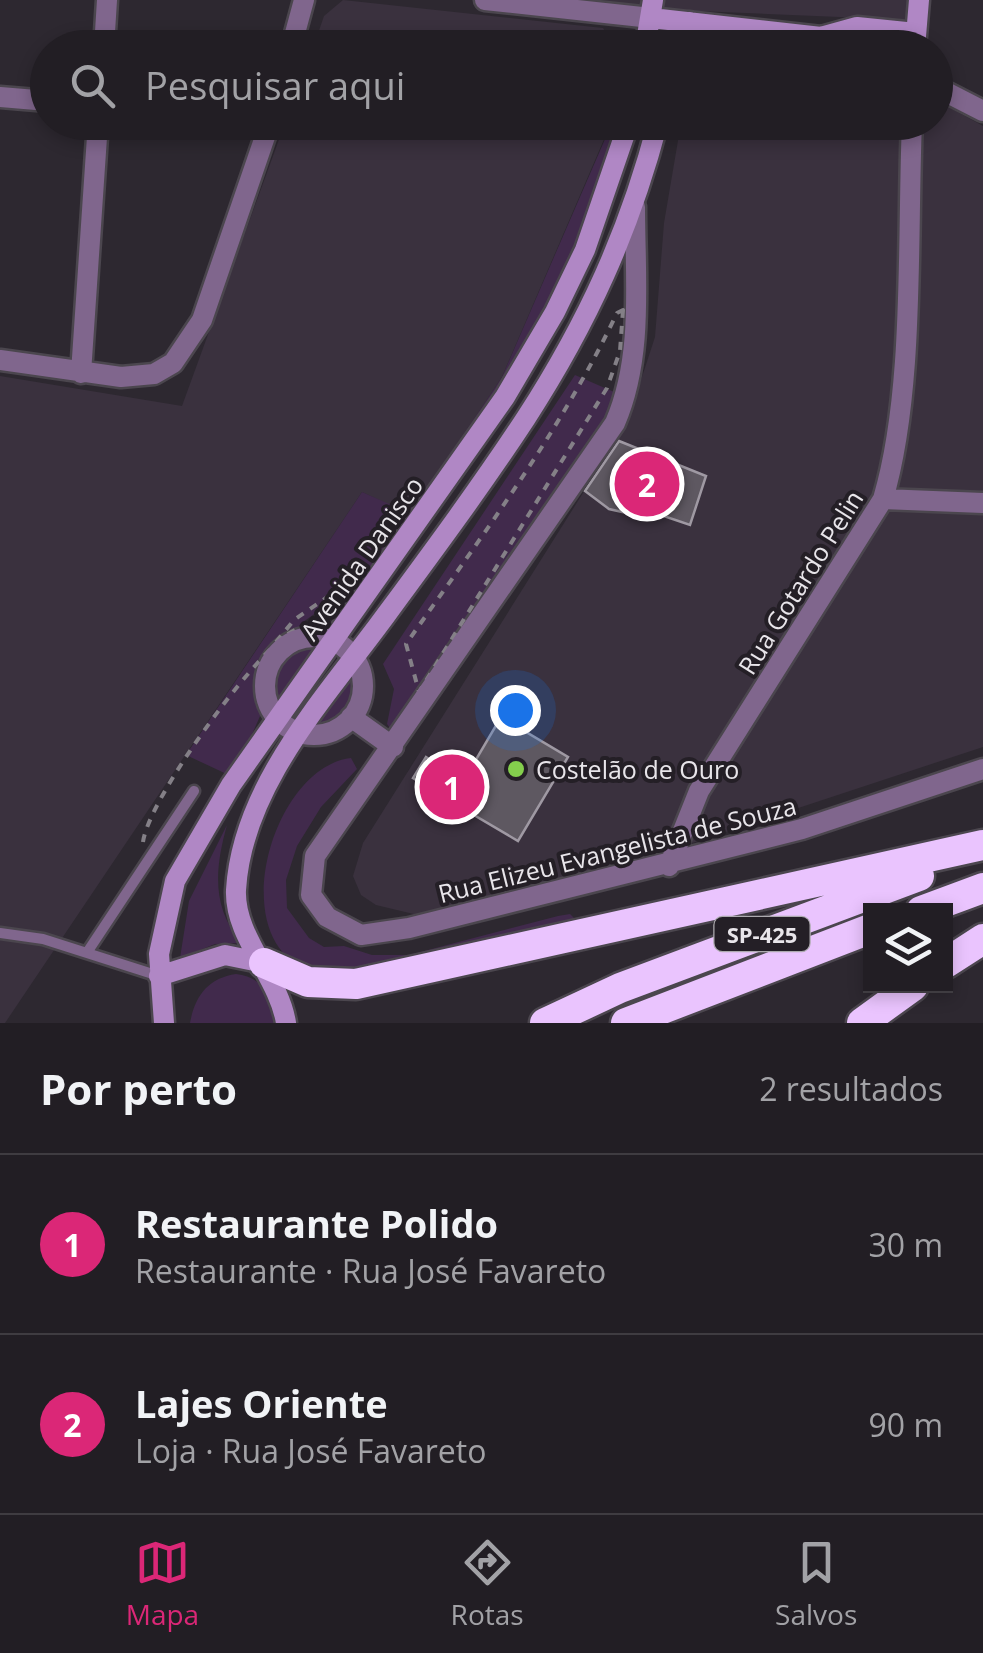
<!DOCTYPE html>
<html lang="pt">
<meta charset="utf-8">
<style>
:root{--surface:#221e24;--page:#2a272c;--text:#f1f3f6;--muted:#a2a2a6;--line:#3f3c41;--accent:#db2777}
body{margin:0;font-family:"Open Sans",sans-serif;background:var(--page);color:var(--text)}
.controls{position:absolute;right:30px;bottom:30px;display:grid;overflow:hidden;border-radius:0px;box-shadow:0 5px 15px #0003}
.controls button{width:90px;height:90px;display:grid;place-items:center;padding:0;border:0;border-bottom:2px solid var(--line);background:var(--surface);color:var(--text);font:50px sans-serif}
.you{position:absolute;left:515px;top:710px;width:35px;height:35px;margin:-25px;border:8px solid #fff;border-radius:50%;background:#1a73e8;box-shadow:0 0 0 15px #1a73e833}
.badge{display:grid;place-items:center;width:65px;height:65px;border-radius:50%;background:var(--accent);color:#fff;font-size:32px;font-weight:700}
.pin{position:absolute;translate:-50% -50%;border:5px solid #fff;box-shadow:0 2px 10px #0006}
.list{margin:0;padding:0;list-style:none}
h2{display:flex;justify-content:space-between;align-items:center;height:130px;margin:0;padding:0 40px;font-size:42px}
h2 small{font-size:32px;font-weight:400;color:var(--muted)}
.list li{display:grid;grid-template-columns:65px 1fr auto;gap:30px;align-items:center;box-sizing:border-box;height:180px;padding:0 40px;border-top:2px solid var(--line)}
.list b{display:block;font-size:38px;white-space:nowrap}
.list p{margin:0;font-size:32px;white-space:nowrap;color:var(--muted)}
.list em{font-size:32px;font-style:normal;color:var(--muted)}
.icon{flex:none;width:55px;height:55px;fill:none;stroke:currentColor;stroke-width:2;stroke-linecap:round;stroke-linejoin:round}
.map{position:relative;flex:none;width:983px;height:1023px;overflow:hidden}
.search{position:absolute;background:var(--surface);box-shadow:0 5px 15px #0003;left:30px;right:30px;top:30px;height:110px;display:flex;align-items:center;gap:25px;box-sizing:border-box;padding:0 35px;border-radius:55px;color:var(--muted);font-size:38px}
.sheet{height:490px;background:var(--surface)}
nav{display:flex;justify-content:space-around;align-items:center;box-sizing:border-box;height:140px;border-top:2px solid var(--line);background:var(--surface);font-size:28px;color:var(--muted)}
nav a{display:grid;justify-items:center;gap:5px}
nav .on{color:var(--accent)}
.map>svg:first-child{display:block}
.built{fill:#3a313e}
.green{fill:#412a4c}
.building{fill:#5e5861;stroke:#9f99a3;stroke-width:2.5}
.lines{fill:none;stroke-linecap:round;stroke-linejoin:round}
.lane-casing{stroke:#4b464e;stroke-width:15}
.street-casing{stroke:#4b464e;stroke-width:25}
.secondary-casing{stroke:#4b464e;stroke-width:25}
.highway-casing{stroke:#4b464e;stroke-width:35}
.path{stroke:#848087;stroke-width:4;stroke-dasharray:8 8;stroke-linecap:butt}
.lane{stroke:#80668d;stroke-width:10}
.street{stroke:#80668d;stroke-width:20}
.secondary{stroke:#b087c5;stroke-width:20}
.highway{stroke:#eac4fe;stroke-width:30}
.poi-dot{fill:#84cf4d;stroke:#241f26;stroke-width:4}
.labels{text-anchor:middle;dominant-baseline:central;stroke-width:8;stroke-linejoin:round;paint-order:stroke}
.shield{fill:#241f26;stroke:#adaaaf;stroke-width:2.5}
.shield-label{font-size:22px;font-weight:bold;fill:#e8e5ea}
.street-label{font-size:25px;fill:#e8e5ea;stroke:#241f26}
.poi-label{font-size:25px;fill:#e8e5ea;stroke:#241f26;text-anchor:start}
</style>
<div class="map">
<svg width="983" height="1023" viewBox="0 0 983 1023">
<rect width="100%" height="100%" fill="#2d2830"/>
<path class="built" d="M 343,0 L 603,28 L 615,47 L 313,48 L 324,16 Z
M 575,0 L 914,0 L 912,20 L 575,6 Z
M 936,100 L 983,126 L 983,747 L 668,851 L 531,890 L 422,916 L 376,905 L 361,895 L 353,876 L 363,843 L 627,423 L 655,337 L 664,223 L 681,123 L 936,122 Z
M 285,123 L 611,123 L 502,377 L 422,498 L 396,508 L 362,492 L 5,1023 L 0,1023 L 0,376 L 182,406 Z"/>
<path class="green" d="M 612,123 L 621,123 L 577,249 L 540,325 L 409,529 L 368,576 L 303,622 L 267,662 L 259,678 L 261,714 L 233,777 L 186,755 L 362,492 L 396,507 L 421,498 L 502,377 Z
M 575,375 L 621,395 L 615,412 L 392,731 L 387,724 L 394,689 L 383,664 Z
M 300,646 L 313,651 L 277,703 L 271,696 C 268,672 278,655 300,646 Z
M 349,677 C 357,700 341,730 314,724 Z
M 351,758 L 357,769 L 321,807 L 297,846 L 286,880 L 287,908 L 309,938 L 324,947 L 344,946 L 372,955 L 409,955 L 558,916 L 570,914 L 578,922 C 515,939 377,989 316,973 C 220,947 271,767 351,758 Z
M 227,825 C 215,868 211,908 242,943 L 215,944 L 180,958 L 189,901 Z
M 236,974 C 264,977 271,997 274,1023 L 190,1023 C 195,996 208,978 236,974 Z"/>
<path class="building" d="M 619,441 L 706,476 L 690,525 L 649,511 L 645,517 L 609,509 L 585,491 Z
M 501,717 L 568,757 L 518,841 L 474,815 L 486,795 L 464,780 Z
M 426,757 L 486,795 L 474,815 L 413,778 Z"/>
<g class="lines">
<g class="lane-casing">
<path id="lane" d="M 0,933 L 43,939 L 159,976
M 88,951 L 194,791"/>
</g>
<g class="street-casing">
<path id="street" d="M 485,0 L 651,18
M 104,48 L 107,0
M 291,48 L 304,0
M 936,87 L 983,111
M 0,97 L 48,101
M 635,207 C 635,278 644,356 615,423 L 315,856 L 311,895 L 327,917 L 361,935 L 409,928 L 802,829 L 983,769
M 0,360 L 121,377 L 154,374 L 173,363 L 202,320 L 270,122
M 81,373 L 98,122
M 883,499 L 983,503
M265 686a49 49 0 1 1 98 0a49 49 0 1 1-98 0Z
M 351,717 L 393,747
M 669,866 L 699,791 L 883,499 C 915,391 907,237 912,122"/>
</g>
<g class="secondary-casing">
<path id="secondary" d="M 651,18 L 821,37 L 837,48
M 821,37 L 857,27 L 916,33
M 645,48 L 653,0
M 682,48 L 690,22
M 915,48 L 919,0
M 159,976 L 225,955 L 264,963
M 164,1023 L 159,954 L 175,881 L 231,785 L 505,397 L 555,312 L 585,250 L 629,122
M 286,1023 C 279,977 234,937 236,890 C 242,785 327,696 386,615 C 434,550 482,485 526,418 C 588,322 629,232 658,122"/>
</g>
<g class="highway-casing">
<path id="highway" d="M 921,911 L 983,888
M 264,963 L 308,982 L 356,984 L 983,845
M 946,963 L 983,939
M 545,1023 L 620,988 L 919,876
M 626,1023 L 870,929
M 862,1023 L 913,986"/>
</g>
<path class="path" d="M 609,35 L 616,48
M 623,310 L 620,351 L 607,388 L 419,692 L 406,644 C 481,537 561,431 617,313 Z
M 276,642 L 294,620 L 349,582
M 143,842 C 149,798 251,659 288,634 C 299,627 313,623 324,618"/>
<use href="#lane" class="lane"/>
<use href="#street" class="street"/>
<use href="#secondary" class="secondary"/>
<use href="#highway" class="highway"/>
</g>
<circle class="poi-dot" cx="516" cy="769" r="10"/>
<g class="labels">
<rect class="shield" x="714.5" y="917" width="95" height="34" rx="8"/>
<g class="shield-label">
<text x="762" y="934">SP-425</text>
</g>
<g class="street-label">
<text transform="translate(361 558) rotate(-55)">Avenida Danisco</text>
<text transform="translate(800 582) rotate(-58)">Rua Gotardo Pelin</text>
<text transform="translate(617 849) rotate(-14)">Rua Elizeu Evangelista de Souza</text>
</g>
<g class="poi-label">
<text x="536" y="769">Costelão de Ouro</text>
</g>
</g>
</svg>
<div class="controls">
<button><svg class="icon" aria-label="layers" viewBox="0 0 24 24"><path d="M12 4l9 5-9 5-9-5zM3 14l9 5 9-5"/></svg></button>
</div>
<div class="you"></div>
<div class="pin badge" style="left:452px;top:787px">1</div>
<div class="pin badge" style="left:647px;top:484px">2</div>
<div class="search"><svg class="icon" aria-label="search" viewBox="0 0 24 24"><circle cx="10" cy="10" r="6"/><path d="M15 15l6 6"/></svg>Pesquisar aqui</div>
</div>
<section class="sheet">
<h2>Por perto<small>2 resultados</small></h2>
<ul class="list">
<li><span class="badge">1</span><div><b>Restaurante Polido</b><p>Restaurante · Rua José Favareto</p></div><em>30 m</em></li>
<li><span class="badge">2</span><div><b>Lajes Oriente</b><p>Loja · Rua José Favareto</p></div><em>90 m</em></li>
</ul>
</section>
<nav>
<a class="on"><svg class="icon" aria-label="map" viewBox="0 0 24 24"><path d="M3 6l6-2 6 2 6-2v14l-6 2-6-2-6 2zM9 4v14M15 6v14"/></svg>Mapa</a>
<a><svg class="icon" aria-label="directions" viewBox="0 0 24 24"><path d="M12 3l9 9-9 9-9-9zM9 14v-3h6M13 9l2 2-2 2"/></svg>Rotas</a>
<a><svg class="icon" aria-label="saved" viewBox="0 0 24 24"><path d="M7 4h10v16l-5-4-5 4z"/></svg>Salvos</a>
</nav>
